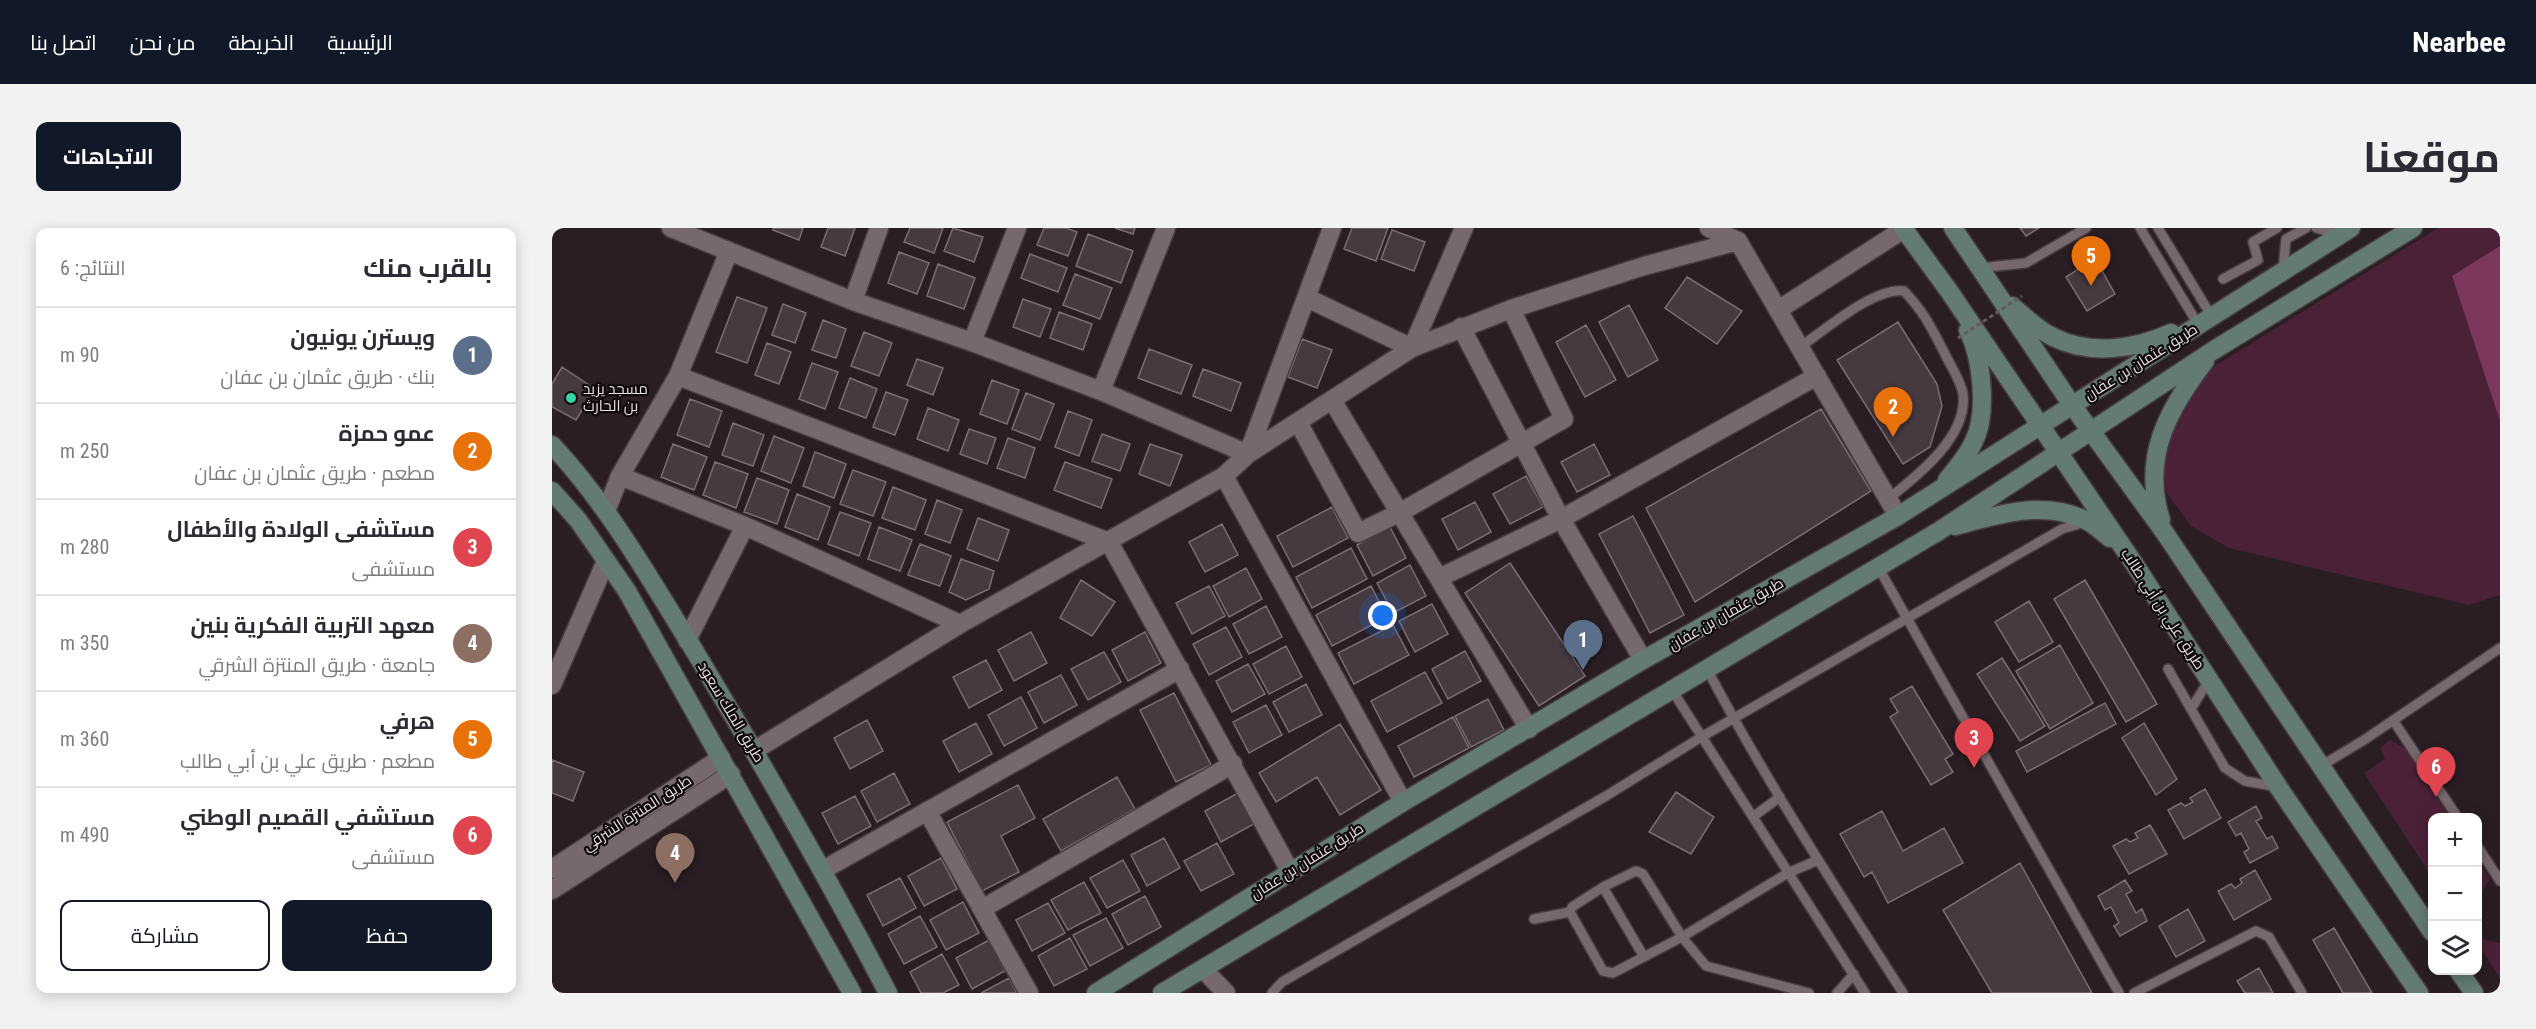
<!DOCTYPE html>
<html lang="ar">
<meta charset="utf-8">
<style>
:root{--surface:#fff;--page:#f2f2f3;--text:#2b2b33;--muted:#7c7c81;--line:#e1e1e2;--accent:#111827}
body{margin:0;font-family:"Roboto Condensed",Cairo,sans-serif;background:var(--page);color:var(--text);direction:rtl}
.controls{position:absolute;right:18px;bottom:18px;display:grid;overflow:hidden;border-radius:12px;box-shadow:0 3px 15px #0003}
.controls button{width:54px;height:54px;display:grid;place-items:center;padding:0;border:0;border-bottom:2px solid var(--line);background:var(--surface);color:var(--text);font:30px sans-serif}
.you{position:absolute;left:831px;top:388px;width:21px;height:21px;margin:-15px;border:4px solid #fff;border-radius:50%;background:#1a73e8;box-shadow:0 0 0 9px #1a73e833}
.badge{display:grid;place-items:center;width:39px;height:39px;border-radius:50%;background:var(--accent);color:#fff;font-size:20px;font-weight:700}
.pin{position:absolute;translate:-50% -50px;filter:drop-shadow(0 2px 3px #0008)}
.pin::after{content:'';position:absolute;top:32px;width:21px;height:18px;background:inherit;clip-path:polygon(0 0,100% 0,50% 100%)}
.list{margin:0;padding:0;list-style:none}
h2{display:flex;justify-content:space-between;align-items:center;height:78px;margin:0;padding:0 24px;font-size:26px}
h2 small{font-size:20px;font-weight:400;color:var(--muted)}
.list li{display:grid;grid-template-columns:39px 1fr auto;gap:18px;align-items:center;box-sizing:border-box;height:96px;padding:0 24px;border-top:2px solid var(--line)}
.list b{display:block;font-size:22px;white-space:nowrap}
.list p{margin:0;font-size:20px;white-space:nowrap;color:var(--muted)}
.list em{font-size:20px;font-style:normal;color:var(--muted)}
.actions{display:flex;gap:12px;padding:18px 24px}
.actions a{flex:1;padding:14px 0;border:2px solid var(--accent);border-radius:12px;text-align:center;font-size:21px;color:var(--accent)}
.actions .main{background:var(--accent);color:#fff}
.icon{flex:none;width:33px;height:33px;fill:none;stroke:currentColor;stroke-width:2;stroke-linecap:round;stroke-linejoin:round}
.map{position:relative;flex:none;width:1948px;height:765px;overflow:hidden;direction:ltr;border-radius:12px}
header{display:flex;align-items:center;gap:36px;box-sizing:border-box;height:84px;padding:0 30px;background:var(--accent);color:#fff}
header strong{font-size:28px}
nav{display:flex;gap:33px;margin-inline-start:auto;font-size:21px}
.intro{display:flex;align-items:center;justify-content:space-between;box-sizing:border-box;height:144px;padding:0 36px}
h1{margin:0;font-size:42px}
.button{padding:15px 27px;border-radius:12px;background:var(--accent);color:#fff;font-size:21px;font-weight:700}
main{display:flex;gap:36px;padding:0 36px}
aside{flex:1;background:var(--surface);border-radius:12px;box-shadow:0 3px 15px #0003}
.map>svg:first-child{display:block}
.green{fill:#4b2137}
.water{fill:#7b385c}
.building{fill:#473940;stroke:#7c6c73;stroke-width:1.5}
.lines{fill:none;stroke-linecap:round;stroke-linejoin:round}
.service-casing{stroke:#453b40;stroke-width:12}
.minor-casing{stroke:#453b40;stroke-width:21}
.secondary-casing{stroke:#453b40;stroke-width:21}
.service{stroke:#77676e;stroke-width:9}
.minor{stroke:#77676e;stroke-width:18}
.secondary{stroke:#637a75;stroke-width:18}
.path-bridge{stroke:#64595e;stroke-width:3;stroke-dasharray:4.5 3;stroke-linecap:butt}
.poi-dot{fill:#35d4a7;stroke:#0f090c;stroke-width:2}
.labels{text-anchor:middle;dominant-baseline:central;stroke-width:4.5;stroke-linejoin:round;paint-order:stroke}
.street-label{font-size:15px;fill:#e7dee2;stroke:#0f090c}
.poi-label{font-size:15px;fill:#e7dee2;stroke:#0f090c;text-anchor:start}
</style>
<header>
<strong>Nearbee</strong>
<nav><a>الرئيسية</a><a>الخريطة</a><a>من نحن</a><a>اتصل بنا</a></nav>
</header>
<div class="intro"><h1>موقعنا</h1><a class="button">الاتجاهات</a></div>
<main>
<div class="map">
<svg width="1948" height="765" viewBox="0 0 1948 765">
<rect width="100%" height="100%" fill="#2a1e24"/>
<path class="green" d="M 1886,0 L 1948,0 L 1948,367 L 1917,377 L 1677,320 L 1639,298 L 1614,264 L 1612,231 L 1617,203 L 1635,169 L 1661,139 Z
M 1838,512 L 1854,521 L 1898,589 L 1880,590 L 1880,649 L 1812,545 L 1833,531 L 1828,520 Z
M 1926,632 L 1938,651 L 1926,670 Z
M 1926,703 L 1933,712 L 1948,715 L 1948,750 L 1926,716 Z"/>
<path class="water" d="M 1948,18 L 1948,193 L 1900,48 Z"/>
<path class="building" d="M 222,0 L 251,0 L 247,12 L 221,2 Z
M 276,0 L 303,0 L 293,28 L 269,19 Z
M 358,0 L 391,0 L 382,25 L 352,14 Z
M 401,0 L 431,9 L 422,34 L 392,23 Z
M 492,0 L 514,0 L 525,4 L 516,28 L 485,17 Z
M 563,0 L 583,0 L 581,6 Z
M 800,0 L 836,0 L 824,33 L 792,21 Z
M 1468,0 L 1487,0 L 1474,8 Z
M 840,2 L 873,14 L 862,43 L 829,31 Z
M 536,6 L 581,23 L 569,55 L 524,38 Z
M 347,24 L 377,35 L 365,66 L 336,55 Z
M 478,26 L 515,40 L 506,64 L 469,50 Z
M 1543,30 L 1563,66 L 1535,83 L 1514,49 Z
M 386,36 L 423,50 L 412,81 L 375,68 Z
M 523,46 L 560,60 L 548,91 L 511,77 Z
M 1135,49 L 1190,83 L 1165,116 L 1113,80 Z
M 185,69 L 215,80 L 195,135 L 164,124 Z
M 471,71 L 499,81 L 488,109 L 461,99 Z
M 231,76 L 254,85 L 243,115 L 220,107 Z
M 1077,77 L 1106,132 L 1076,149 L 1047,94 Z
M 507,84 L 540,96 L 531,122 L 498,110 Z
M 271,92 L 294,101 L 284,130 L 260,122 Z
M 1346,94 L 1385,156 L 1390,178 L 1378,219 L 1351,236 L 1285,132 Z
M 1034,97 L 1064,152 L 1033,169 L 1004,114 Z
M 312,104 L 340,115 L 327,148 L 299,138 Z
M 750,111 L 780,122 L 765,160 L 736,149 Z
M 215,115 L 239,124 L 227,156 L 203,147 Z
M 597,121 L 640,137 L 629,166 L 586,150 Z
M 365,131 L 391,140 L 381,167 L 355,157 Z
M 260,135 L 286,144 L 273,181 L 247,171 Z
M 10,139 L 43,161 L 24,192 L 0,179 L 0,156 Z
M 651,141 L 689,155 L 679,183 L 641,168 Z
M 298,150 L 325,161 L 314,190 L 287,180 Z
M 440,152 L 467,162 L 455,196 L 428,186 Z
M 334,164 L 356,172 L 343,207 L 321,199 Z
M 474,165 L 502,176 L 488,212 L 460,201 Z
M 138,171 L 170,183 L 157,219 L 125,207 Z
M 376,180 L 407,192 L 396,223 L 365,211 Z
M 1269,181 L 1319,263 L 1143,374 L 1094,280 Z
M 516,183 L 540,192 L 527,228 L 503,219 Z
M 181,195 L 212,207 L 201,238 L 170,227 Z
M 417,201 L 444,210 L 435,236 L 408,226 Z
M 550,206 L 578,216 L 568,243 L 540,233 Z
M 222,208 L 252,220 L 239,255 L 209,243 Z
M 456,210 L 483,220 L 473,250 L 445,240 Z
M 121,216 L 155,229 L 142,262 L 109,249 Z
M 598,216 L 630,227 L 618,258 L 587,246 Z
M 1042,216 L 1058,247 L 1025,264 L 1009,234 Z
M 263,224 L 294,236 L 282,270 L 251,258 Z
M 163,234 L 196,246 L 184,280 L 151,267 Z
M 513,234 L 560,251 L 549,280 L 502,262 Z
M 301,242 L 334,254 L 321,288 L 288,276 Z
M 974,248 L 991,279 L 958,296 L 941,266 Z
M 205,250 L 237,262 L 225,296 L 192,284 Z
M 341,259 L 374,272 L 363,302 L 330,290 Z
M 245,266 L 278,279 L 266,312 L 233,299 Z
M 385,272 L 410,282 L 398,315 L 373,306 Z
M 923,274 L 939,304 L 906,322 L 890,291 Z
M 780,279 L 796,310 L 741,339 L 725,308 Z
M 288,284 L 319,295 L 307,328 L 276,316 Z
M 1081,288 L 1132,387 L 1098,405 L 1047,306 Z
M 426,290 L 457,302 L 446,333 L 415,321 Z
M 670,296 L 686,327 L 653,344 L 637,314 Z
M 327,299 L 360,312 L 348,343 L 316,331 Z
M 838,299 L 854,330 L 821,348 L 805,317 Z
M 368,316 L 399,328 L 388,358 L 356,347 Z
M 799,320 L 815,351 L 760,380 L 744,349 Z
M 409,331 L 442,343 L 437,361 L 414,372 L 397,364 Z
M 958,335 L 1033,448 L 987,478 L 913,365 Z
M 858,337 L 874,368 L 841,385 L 825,355 Z
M 694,340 L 710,371 L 677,389 L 661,358 Z
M 529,352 L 563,374 L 540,408 L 508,390 Z
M 1533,352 L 1605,476 L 1574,494 L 1502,371 Z
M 657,358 L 673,388 L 640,406 L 624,375 Z
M 819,358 L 835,389 L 780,418 L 764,387 Z
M 1477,373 L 1501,414 L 1467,434 L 1443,394 Z
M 880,376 L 896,406 L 863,424 L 847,393 Z
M 714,378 L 730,409 L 697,426 L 681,396 Z
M 841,397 L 857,427 L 802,456 L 786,425 Z
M 674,399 L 690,429 L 657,447 L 641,416 Z
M 479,404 L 495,435 L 462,453 L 446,422 Z
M 593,404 L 609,435 L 576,453 L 560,422 Z
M 1508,417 L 1541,475 L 1498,501 L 1464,443 Z
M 734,418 L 750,449 L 717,466 L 701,436 Z
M 913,423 L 929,453 L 896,471 L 880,441 Z
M 552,424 L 569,454 L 536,472 L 519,441 Z
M 1450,430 L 1493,498 L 1468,513 L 1425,446 Z
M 434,432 L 450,462 L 417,480 L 401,449 Z
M 696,436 L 713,466 L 680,484 L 664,453 Z
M 873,444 L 890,475 L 835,504 L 819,473 Z
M 509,447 L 525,477 L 492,495 L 476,464 Z
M 754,456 L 770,487 L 737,504 L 721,474 Z
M 1360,458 L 1401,526 L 1393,531 L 1401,544 L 1379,557 L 1338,489 L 1346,484 L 1338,471 Z
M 622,465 L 659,537 L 624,554 L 588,482 Z
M 469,469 L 485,500 L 452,518 L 436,487 Z
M 936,471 L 952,502 L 919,519 L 903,488 Z
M 1553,475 L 1564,496 L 1475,544 L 1464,523 Z
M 714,477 L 730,507 L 697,525 L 681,494 Z
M 901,489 L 917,520 L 862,549 L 846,518 Z
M 315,492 L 331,523 L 298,541 L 282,510 Z
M 424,495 L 440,526 L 407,544 L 391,513 Z
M 1592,495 L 1625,551 L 1604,567 L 1570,510 Z
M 788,496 L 829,562 L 788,587 L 765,549 L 724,574 L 707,545 Z
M 0,532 L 32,544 L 21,573 L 0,565 Z
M 342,545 L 358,576 L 325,594 L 309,563 Z
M 565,549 L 583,581 L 509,623 L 491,591 Z
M 466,557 L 483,590 L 449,608 L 467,644 L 430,663 L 395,594 Z
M 1653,561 L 1669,590 L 1632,611 L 1616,582 L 1629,575 L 1633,578 L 1641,574 L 1638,570 Z
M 1124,564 L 1162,589 L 1139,626 L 1097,604 Z
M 686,565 L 702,596 L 669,614 L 653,583 Z
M 303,568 L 319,598 L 286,616 L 270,585 Z
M 1704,578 L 1710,590 L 1704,593 L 1715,611 L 1720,608 L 1726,620 L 1698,635 L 1692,624 L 1697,621 L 1689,605 L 1684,608 L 1676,594 Z
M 1330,583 L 1351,623 L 1392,600 L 1411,635 L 1336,675 L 1320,644 L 1312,649 L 1288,606 Z
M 1598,597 L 1615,626 L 1577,646 L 1561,618 L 1574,611 L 1578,614 L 1586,610 L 1583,605 Z
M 612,610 L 628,640 L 595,658 L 579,627 Z
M 665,615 L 682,646 L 649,663 L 632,633 Z
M 389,630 L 405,661 L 372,678 L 356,648 Z
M 571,632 L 588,663 L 555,680 L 538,650 Z
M 1468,635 L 1540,765 L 1440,765 L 1391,682 Z
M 1703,642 L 1719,671 L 1682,692 L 1666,663 L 1679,656 L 1683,660 L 1690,655 L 1688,651 Z
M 348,650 L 364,680 L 331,698 L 315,667 Z
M 1573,652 L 1580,663 L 1574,666 L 1584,685 L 1590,681 L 1595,693 L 1568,708 L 1562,698 L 1567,695 L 1559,679 L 1553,682 L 1546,668 Z
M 532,654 L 549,685 L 516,702 L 499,672 Z
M 593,668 L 609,699 L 576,717 L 560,686 Z
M 411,674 L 427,705 L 394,722 L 378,692 Z
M 496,675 L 513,705 L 480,723 L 464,692 Z
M 1636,681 L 1653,713 L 1624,729 L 1607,698 Z
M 368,688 L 385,719 L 352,736 L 336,706 Z
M 554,690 L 571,720 L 538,738 L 521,707 Z
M 1782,700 L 1820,765 L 1791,765 L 1761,712 Z
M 518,710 L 535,741 L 502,758 L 486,728 Z
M 437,712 L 453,743 L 420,761 L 404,730 Z
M 390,726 L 407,757 L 391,765 L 369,765 L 358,744 Z
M 1707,740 L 1721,765 L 1693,765 L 1685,753 Z
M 457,750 L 465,765 L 429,765 Z"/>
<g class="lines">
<g class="service-casing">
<path id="service" d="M 1588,0 L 1647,98
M 1606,0 L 1660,89
M 1764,0 L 1788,7
M 1427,40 L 1474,35 L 1534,0
M 1731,41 L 1734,11 L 1754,0
M 1671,51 L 1706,32 L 1701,14 L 1725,0
M 1248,119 C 1273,102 1322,59 1352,63 C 1372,84 1379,99 1392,124 C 1398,137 1409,153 1411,166 C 1416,209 1365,248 1336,271
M 1326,339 L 1567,765
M 1155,441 C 1214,553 1283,659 1351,765
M 1616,441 L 1673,540 L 1693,553 L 1726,559
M 1120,462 L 1313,765
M 1639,481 L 1657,452
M 1841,492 L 1906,590
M 1769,538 L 1812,512 L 1948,420
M 1202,588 L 1228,569
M 1926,619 L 1948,653
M 1051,659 L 1092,729
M 982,691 L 1018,684
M 720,765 L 730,754 L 1054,568 L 1151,508 L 1510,301 L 1533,294
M 1257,765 L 1154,738 L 1130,709 L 1091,646 L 1084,643 L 1051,659 L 1020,679 L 1018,684 L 1051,743 L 1061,745 L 1130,709 L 1236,645 L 1266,632
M 1285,765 L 1302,746
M 1582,765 L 1704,703 L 1717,709 L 1750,765"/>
</g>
<g class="minor-casing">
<path id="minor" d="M 119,0 L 301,73 L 420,114 L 549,163 L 696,226 L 780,0
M 1157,0 L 1186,13
M 755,70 L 860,120 L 912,0
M 301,73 L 327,0
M 1226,82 L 1346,288
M 909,99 L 1009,291 L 1091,432
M 420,114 L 465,0
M 126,148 L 557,314 L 738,643
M 549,163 L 614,0
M 780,172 L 977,501
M 746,194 L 806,305 L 847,285 L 1012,191 L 959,81
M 68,248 L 193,298 L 408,396
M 672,248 L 851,574
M 54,283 L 68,248 L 126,148 L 177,23
M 887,350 L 1009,291 L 1265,148
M 135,412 L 193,298
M 0,457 L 54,333
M 203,522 L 408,396 L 672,248 L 696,226 L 860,120 L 959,81 L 1092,38 L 1186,13 L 1226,82 L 1352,1
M 375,583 L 477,765
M 0,641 L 169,530
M 271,642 L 628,441
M 0,662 L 179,546
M 430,681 L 681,536
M 651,741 L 674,765"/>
</g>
<g class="secondary-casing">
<path id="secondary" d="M 1351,0 L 1397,63 L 1583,337 L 1727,560 L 1867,765
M 1401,0 L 1520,177 L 1613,305 L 1880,704
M 1460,78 C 1473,89 1486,102 1501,109 C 1539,128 1583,121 1619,105
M 0,217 C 57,278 98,351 142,422 C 210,535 275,648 336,765
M 1395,252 C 1405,240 1416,227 1422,213 C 1436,185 1430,130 1416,102
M 0,263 L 26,292 L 75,363 L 300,765
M 1609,292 C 1589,230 1616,181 1653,133
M 1403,298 C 1445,287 1490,272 1531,291 C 1541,295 1550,304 1558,310
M 1906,742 L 1922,765
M 544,765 L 851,574 L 1091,432 L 1346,288 L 1799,0
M 610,765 L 1387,303 L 1662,122 L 1861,0"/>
</g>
<use href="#service" class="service"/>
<use href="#minor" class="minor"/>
<use href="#secondary" class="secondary"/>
<path class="path-bridge" d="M 1406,110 L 1470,68"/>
</g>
<circle class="poi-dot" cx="19" cy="170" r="6"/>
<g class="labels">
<g class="street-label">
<text transform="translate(1589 134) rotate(-32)">طريق عثمان بن عفان</text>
<text transform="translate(1611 381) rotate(57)">طريق علي بن أبي طالب</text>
<text transform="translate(1174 386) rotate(-30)">طريق عثمان بن عفان</text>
<text transform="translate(179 484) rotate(59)">طريق الملك سعود</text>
<text transform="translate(85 585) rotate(-33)">طريق المنتزة الشرقي</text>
<text transform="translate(755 633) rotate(-32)">طريق عثمان بن عفان</text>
</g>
<g class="poi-label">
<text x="31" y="161">مسجد يزيد<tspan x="31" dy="17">بن الحارث</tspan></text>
</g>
</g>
</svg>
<div class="controls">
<button>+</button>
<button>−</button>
<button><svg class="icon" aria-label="layers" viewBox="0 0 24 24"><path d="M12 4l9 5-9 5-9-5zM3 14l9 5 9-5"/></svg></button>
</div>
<div class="you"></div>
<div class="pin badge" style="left:1031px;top:442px;background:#5c6f8a">1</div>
<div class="pin badge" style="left:1341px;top:209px;background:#e8710a">2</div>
<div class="pin badge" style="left:1422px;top:540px;background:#e0444e">3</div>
<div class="pin badge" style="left:123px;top:655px;background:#8d6e63">4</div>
<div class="pin badge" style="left:1539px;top:58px;background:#e8710a">5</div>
<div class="pin badge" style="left:1884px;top:569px;background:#e0444e">6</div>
</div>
<aside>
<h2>بالقرب منك<small>النتائج: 6</small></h2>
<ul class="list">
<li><span class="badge" style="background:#5c6f8a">1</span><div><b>ويسترن يونيون</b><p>بنك · طريق عثمان بن عفان</p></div><em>90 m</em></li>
<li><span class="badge" style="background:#e8710a">2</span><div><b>عمو حمزة</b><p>مطعم · طريق عثمان بن عفان</p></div><em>250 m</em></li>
<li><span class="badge" style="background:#e0444e">3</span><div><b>مستشفى الولادة والأطفال</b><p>مستشفى</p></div><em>280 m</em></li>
<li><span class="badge" style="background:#8d6e63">4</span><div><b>معهد التربية الفكرية بنين</b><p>جامعة · طريق المنتزة الشرقي</p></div><em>350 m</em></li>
<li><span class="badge" style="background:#e8710a">5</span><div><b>هرفي</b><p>مطعم · طريق علي بن أبي طالب</p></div><em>360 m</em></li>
<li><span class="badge" style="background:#e0444e">6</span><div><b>مستشفي القصيم الوطني</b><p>مستشفى</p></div><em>490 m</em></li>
</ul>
<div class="actions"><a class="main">حفظ</a><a>مشاركة</a></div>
</aside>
</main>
